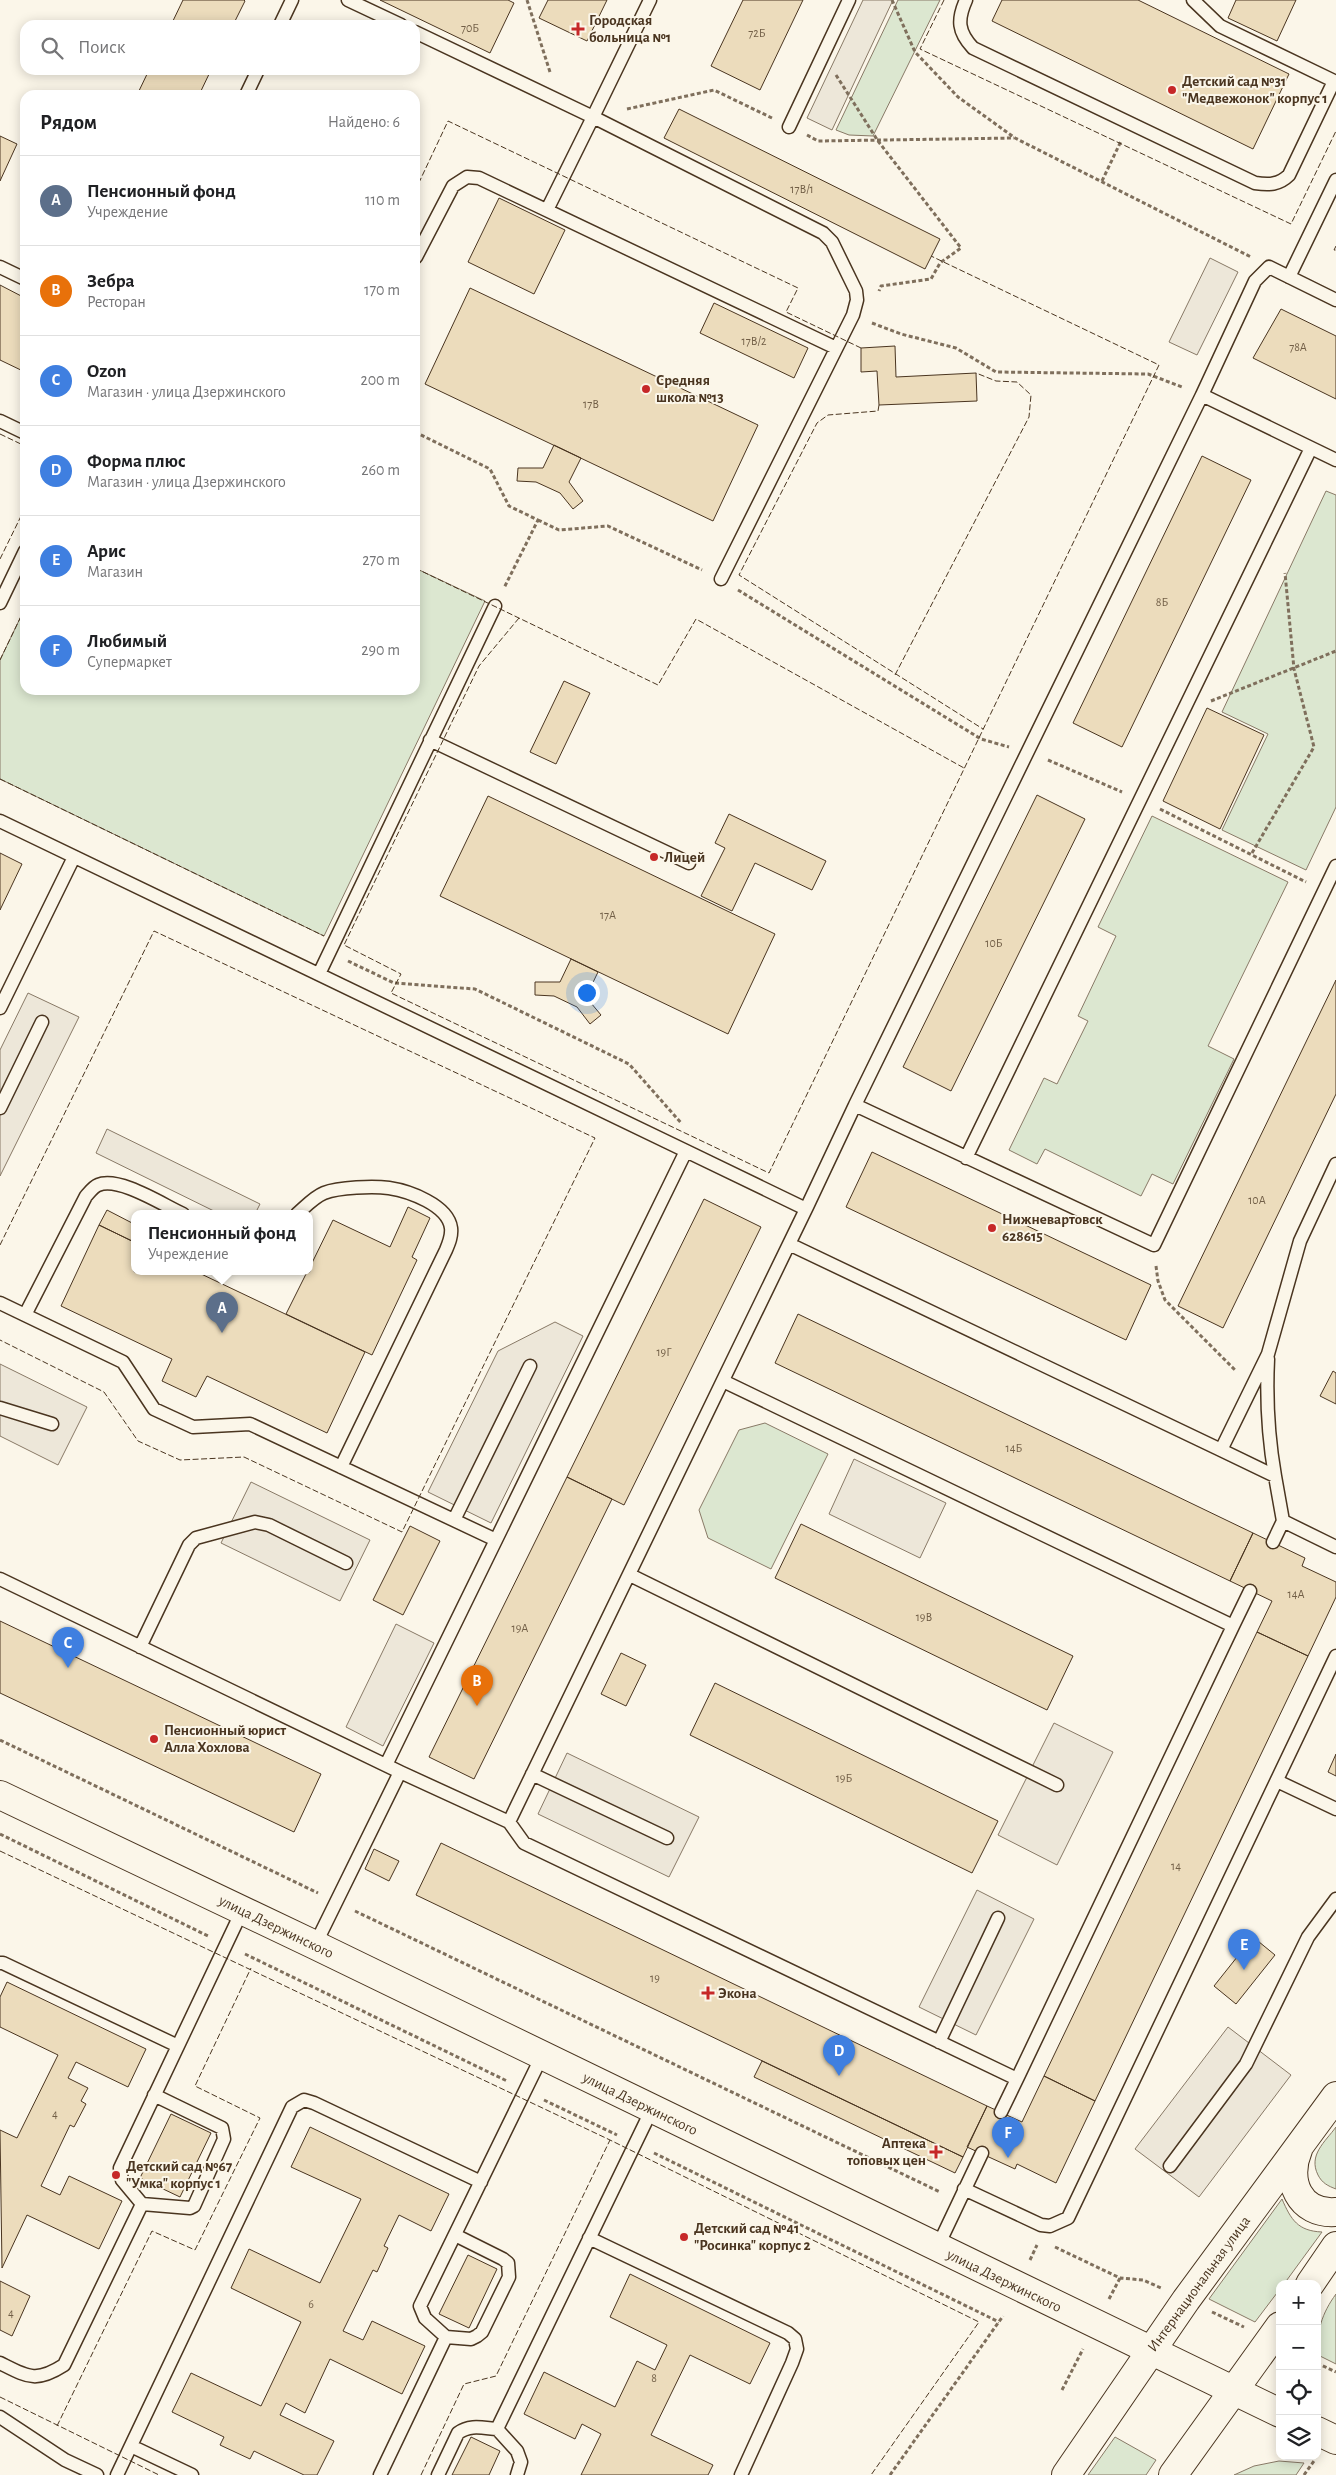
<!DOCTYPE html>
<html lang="ru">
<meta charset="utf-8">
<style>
:root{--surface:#fff;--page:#f2f2f2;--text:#202124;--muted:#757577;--line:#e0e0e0;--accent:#0b8043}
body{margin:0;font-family:"Alegreya Sans",sans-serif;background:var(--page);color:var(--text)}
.controls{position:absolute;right:15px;bottom:15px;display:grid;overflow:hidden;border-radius:10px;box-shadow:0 2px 12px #0003}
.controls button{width:45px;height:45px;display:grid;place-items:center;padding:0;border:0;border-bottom:1px solid var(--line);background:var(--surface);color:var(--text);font:25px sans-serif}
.you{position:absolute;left:586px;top:992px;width:18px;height:18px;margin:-12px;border:4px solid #fff;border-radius:50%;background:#1a73e8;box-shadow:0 0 0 8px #1a73e833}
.badge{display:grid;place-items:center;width:32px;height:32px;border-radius:50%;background:var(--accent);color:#fff;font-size:16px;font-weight:700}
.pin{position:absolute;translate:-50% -41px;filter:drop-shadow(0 1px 2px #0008)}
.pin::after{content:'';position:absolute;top:26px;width:18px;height:15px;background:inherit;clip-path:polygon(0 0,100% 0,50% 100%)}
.popup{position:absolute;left:131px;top:1210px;width:182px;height:65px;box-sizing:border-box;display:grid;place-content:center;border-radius:10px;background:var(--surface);filter:drop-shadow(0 1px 4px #0005);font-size:16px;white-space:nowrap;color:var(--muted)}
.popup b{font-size:19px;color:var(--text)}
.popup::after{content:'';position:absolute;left:50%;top:100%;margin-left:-10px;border:10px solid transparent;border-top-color:var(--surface)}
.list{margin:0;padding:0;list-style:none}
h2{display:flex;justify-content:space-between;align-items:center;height:65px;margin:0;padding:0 20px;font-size:21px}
h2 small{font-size:16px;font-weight:400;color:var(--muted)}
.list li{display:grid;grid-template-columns:32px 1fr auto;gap:15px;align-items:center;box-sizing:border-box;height:90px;padding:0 20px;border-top:1px solid var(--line)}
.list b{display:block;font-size:19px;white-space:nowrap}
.list p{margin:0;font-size:16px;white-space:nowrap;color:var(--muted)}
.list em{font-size:16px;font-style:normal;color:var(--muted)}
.icon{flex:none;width:28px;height:28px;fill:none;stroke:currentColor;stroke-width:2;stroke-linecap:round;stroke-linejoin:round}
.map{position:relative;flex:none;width:1336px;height:2475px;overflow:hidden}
.search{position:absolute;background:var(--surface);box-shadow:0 2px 12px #0003;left:20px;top:20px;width:400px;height:55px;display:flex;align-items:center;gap:12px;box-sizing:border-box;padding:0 18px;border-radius:15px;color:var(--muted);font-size:19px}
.panel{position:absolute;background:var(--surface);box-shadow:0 2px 12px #0003;left:20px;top:90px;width:400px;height:605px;border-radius:15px}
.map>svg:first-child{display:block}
.green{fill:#dce7d0;stroke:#887966}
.parking{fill:#ede7d9;stroke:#887966}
.building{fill:#ecdcbc;stroke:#4a3520}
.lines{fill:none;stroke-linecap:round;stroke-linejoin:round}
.lane-casing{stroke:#4a3520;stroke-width:15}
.secondary-casing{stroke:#4a3520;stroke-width:30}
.primary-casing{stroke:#4a3520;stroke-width:30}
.path{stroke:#7f6f5c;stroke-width:3;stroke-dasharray:4 2.5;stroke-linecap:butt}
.lane{stroke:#fbf6e9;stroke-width:12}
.secondary{stroke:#fbf6e9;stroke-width:28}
.primary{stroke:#fbf6e9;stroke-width:28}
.fence{stroke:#4a3520;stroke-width:1;stroke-dasharray:6 2.5;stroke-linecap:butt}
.poi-dot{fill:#c62828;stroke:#fbf6e9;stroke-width:2}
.labels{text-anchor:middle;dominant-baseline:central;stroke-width:4;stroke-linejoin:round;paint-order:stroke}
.number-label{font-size:12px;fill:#725f47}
.poi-label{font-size:15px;font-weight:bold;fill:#4a3520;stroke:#fbf6e9;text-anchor:start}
.street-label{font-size:15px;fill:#4a3520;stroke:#fbf6e9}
</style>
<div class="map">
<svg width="1336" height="2475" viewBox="0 0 1336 2475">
<rect width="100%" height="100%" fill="#fbf6e9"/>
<path class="green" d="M 898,0 L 940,0 L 873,136 L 849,135 L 836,130 Z
M 1326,491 L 1336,495 L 1336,807 L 1306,870 L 1222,830 L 1268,734 L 1222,712 Z
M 415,568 L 485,601 L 324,936 L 0,779 L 0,660 L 25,608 L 25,690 L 415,690 Z
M 1152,816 L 1288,882 L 1208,1046 L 1234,1059 L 1173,1184 L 1152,1174 L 1141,1196 L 1045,1149 L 1037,1164 L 1009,1150 L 1044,1078 L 1057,1084 L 1088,1021 L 1078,1016 L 1116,936 L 1098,927 Z
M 765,1423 L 828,1454 L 771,1569 L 708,1538 L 699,1510 L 739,1430 Z
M 1336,2127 L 1336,2189 C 1328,2186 1322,2183 1318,2175 C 1308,2155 1325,2142 1336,2127 Z
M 1282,2199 C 1291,2220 1298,2231 1322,2232 L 1284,2284 L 1280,2284 L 1280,2289 L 1255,2322 L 1209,2299 Z
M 1336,2294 L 1336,2364 L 1318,2355 C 1316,2332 1322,2313 1336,2294 Z
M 1115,2437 L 1156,2460 L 1146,2475 L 1088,2475 Z
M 1279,2461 L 1304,2463 L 1296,2475 L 1234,2475 L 1254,2466 Z"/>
<path class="parking" d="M 863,0 L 893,0 L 832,130 L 807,118 Z
M 1210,258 L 1238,272 L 1197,355 L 1169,342 Z
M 28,993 L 79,1017 L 0,1176 L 0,1050 Z
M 107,1129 L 260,1204 L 255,1214 L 220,1214 L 96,1153 Z
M 555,1322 L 583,1336 L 491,1523 L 428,1492 L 498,1351 Z
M 0,1364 L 87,1407 L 58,1465 L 0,1436 Z
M 854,1459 L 946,1503 L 920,1558 L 829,1514 Z
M 251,1482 L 370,1540 L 340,1601 L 221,1543 Z
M 396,1624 L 434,1643 L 383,1746 L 346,1727 Z
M 1054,1723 L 1113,1752 L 1057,1865 L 998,1835 Z
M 567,1753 L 699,1817 L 669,1877 L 538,1814 Z
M 977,1890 L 1034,1919 L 976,2035 L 919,2007 Z
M 1228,2027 L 1291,2075 L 1199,2197 L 1135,2149 Z"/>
<path class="building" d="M 183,0 L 244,0 L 245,1 L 233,25 L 171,25 Z
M 380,0 L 508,0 L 514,3 L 490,53 Z
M 548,0 L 607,0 L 587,41 L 539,18 Z
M 743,0 L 803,0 L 760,90 L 711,66 Z
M 1002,0 L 1138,0 L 1289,74 L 1253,149 L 992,21 Z
M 1236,0 L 1296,0 L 1277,41 L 1228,18 Z
M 149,70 L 211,70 L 199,95 L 137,95 Z
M 679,109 L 940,239 L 925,269 L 664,138 Z
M 0,136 L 17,144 L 0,181 Z
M 499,198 L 565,230 L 534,294 L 468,262 Z
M 0,285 L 25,298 L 25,372 L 0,360 Z
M 470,288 L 758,425 L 713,521 L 425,384 Z
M 714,303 L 808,348 L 794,378 L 700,333 Z
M 1281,309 L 1336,336 L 1336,399 L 1253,358 Z
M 895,346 L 896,377 L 976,373 L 977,401 L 879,405 L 877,371 L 861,372 L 861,348 Z
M 554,445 L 581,458 L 569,482 L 583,501 L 573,509 L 560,493 L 536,482 L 517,481 L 518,468 L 543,468 Z
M 1202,456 L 1251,480 L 1122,747 L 1073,723 Z
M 564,681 L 590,693 L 556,764 L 530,752 Z
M 1207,708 L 1264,735 L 1220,829 L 1163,801 Z
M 1037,795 L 1085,819 L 951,1091 L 903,1067 Z
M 488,796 L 775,934 L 728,1034 L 440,896 Z
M 729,814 L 826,861 L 812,890 L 755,863 L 732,911 L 701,896 L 725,848 L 715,843 Z
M 0,853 L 22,864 L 0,910 Z
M 571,959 L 598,972 L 586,997 L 601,1015 L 590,1024 L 577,1007 L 554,996 L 535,995 L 535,982 L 560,982 Z
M 1336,980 L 1336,1094 L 1223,1328 L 1178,1306 Z
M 872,1152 L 1151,1285 L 1126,1340 L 846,1207 Z
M 704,1199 L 761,1227 L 624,1505 L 567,1477 Z
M 408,1207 L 430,1218 L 412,1257 L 417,1260 L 372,1355 L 286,1314 L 307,1272 L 310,1272 L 310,1267 L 333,1220 L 390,1247 Z
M 107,1210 L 134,1224 L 134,1242 L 99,1225 Z
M 99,1225 L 134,1242 L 134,1272 L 197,1272 L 365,1352 L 327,1433 L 207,1376 L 196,1397 L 162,1381 L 172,1359 L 61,1306 Z
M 798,1314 L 1253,1533 L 1230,1581 L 775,1363 Z
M 1333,1371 L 1336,1373 L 1336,1404 L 1320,1396 Z
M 567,1477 L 612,1499 L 474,1779 L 429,1757 Z
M 801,1524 L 1073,1656 L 1047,1710 L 775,1578 Z
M 410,1526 L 440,1541 L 403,1615 L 373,1600 Z
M 1253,1533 L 1305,1558 L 1302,1566 L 1336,1582 L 1336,1597 L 1308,1656 L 1257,1632 L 1272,1601 L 1230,1581 Z
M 0,1621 L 321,1774 L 294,1832 L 0,1693 Z
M 1257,1632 L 1308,1656 L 1095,2101 L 1044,2076 Z
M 621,1653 L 646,1665 L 626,1706 L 601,1694 Z
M 715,1683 L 998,1821 L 972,1873 L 690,1735 Z
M 1336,1754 L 1336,1776 L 1328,1772 Z
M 441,1843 L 987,2106 L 963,2157 L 416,1895 Z
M 374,1849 L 399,1861 L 389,1881 L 365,1869 Z
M 1253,1937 L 1275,1955 L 1236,2004 L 1214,1986 Z
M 7,1982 L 146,2049 L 128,2087 L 76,2062 L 68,2078 L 88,2088 L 81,2101 L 86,2104 L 74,2127 L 70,2125 L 41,2186 L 60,2195 L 69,2176 L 122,2201 L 99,2249 L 27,2215 L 2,2268 L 0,2130 L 17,2138 L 58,2055 L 0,2027 L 0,1997 Z
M 762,2061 L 963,2157 L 955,2173 L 754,2077 Z
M 1044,2076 L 1095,2101 L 1056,2183 L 1017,2164 L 1015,2169 L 967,2147 L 987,2106 L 1022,2122 Z
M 171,2114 L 211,2133 L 180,2197 L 140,2178 Z
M 310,2127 L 449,2194 L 431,2231 L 399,2215 L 384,2246 L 388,2248 L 377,2272 L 373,2270 L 343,2331 L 363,2340 L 372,2321 L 425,2346 L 402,2394 L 330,2359 L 305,2413 L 286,2403 L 280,2415 L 334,2441 L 317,2475 L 304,2475 L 254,2451 L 250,2459 L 220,2445 L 224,2437 L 172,2412 L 191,2373 L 261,2406 L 301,2322 L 231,2288 L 249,2249 L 320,2283 L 361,2199 L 291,2167 Z
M 468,2255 L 497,2269 L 469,2328 L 439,2314 Z
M 630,2274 L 770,2343 L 750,2384 L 690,2355 L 651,2435 L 713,2465 L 708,2475 L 581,2475 L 601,2434 L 582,2424 L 575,2439 L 524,2414 L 544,2372 L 615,2407 L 637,2361 L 655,2370 L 667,2345 L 610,2317 Z
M 0,2281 L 30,2296 L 12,2336 L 0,2330 Z
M 471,2437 L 500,2451 L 489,2475 L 452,2475 Z"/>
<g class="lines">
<g class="lane-casing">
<path id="lane" d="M 348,0 L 401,25
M 966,0 C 957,20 958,32 973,48 L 1255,183 C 1269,185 1279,185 1289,175 L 1334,81
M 1193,0 L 1220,26 L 1336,82
M 280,25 L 292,0
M 415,32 L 593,117 L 650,0
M 246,95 L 258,70
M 789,127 L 849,0
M 547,210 L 593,117 L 823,233 L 832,242 L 856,291 L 857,300 L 853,315 L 721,579
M 416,257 L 453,186 L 467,177 L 479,178 L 836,348
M 0,267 L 25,279
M 1289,277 L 1336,180
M 1336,300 L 1269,267 L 1255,281 L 1202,395 L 1336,460
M 0,421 L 25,433
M 0,603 L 25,551
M 430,740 L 689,863
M 0,821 L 686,1151 L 386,1765
M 319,974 L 495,606
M 0,1008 L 74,857
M 855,1105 L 1202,395
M 0,1108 L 42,1022
M 686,1151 L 806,1209 L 855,1105 L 1154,1245 L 1336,866
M 966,1158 L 1311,448
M 806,1209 L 789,1244 L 1221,1450 L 1268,1354 L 1300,1241 L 1336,1164
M 297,1214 C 305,1207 314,1197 324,1193 C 339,1187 374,1186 389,1188 C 409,1191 448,1205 451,1228 C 452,1236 449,1243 446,1250 L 341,1467
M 0,1303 L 25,1315 L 86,1196 C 89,1193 93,1187 98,1185 C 119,1176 163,1205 183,1214
M 25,1315 L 123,1362 L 154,1409 L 193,1427 L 250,1424 L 496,1540
M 1268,1359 C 1266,1399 1268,1436 1275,1476
M 0,1408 L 52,1424
M 1221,1450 L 1275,1476 L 1283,1521 L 1336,1547
M 454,1520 L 530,1366
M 1273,1542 L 1283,1521
M 630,1575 L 1057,1785
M 0,1579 L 400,1772 L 315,1945
M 1233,1626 L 1250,1591
M 140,1647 L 189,1545 L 196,1538 L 255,1522 L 269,1525 L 346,1563
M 400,1772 L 509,1822 L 524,1843 L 1017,2079 L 1233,1626 L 723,1381
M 532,1774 L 667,1838
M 1277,1781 L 1336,1809
M 509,1822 L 789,1244
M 0,1963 L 3,1963 L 178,2046
M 939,2042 L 998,1918
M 154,2095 L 222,2128 L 224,2139 L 194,2206 L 190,2208 L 142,2204 L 122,2180 L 120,2168 L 242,1911
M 1001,2112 L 1017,2079
M 1170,2166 L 1246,2064 L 1308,1937 L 1336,1899
M 964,2189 L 1041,2225 L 1050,2226 L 1068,2218 L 1336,1656
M 455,2235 L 503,2259 L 508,2263 L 509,2277 L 482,2332 L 477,2336 L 471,2339 L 446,2337 L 425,2318 L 420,2306 L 542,2056
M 589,2238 L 788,2333 L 795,2339 L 797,2349 L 792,2363 L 741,2475
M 937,2248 L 982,2153
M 0,2363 C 28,2377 36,2383 64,2365 L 142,2204
M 0,2417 L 65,2460 L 97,2475
M 131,2446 L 192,2475
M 117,2475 L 292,2107 L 304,2100 L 314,2103 L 481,2182
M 380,2475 L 446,2337
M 438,2475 L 458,2433 C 470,2424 483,2428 497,2429
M 517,2475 L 521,2462 L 517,2451 L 497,2429 L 652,2109"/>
</g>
<g class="secondary-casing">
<path id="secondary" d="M 0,1795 L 315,1945 L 1280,2413
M 1317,2431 L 1336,2440"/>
</g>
<g class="primary-casing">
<path id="primary" d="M 1298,2150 C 1285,2180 1299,2215 1336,2212
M 1310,2284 L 1336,2246
M 1066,2475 L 1186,2300 L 1336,2096
M 1173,2475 L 1280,2326"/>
</g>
<path class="path" d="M 527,0 L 550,72
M 892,0 L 915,52 L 958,97 L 1015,138 L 1251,257
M 836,75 L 878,141 L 961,248 L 940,263 L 931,279 L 881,286 L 879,291
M 627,109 L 714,90 L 772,118
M 807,135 L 818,141 L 1014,138
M 1102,181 L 1121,141
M 872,323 L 901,334 L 956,348 L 996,372 L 1148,374 L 1182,387
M 415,432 L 490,469 L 509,506 L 538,520 L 504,588
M 538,520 L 559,530 L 608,526 L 702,570
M 738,590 L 981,739 L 1009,747
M 1211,701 L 1336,651
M 1048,760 L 1122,792
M 1160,809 L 1306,882
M 1252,853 L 1314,747 L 1294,669 L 1285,573
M 348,961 L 394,983 L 475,989 L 629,1064 L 682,1124
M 1156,1266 L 1158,1281 L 1165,1300 L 1236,1371
M 0,1740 L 318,1893
M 0,1834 L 208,1936
M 355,1911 L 940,2192
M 245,1954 L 507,2081
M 544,2100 L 617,2135
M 654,2153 L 999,2322
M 1055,2247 L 1120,2278 L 1143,2280 L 1161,2288
M 1030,2260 L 1037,2245
M 1109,2299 L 1120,2278
M 1212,2312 L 1244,2327
M 1317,2363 L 1336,2372
M 1062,2390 L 1083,2349
M 890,2475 L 1003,2316
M 1304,2475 L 1314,2461"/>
<use href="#lane" class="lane"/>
<use href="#secondary" class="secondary"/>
<use href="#primary" class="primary"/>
<path class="fence" d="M 944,0 L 920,49 L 1291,224 L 1336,131
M 415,191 L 448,121 L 798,288 L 786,312 L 861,348
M 1336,246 L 1334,250 L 1336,250
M 879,405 L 878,411 L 828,415 L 817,423 L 739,575 L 983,729
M 0,434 L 25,446
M 0,559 L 25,508
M 415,568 L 658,685 L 696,619 L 964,768
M 519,618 L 479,666 L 344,945 L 401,974 L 391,993 L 769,1173 L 1159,365 L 931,256
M 0,660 L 25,608
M 895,675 L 1029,417 L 1031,395 L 1017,382 L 996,381 L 976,373
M 0,779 L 324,936
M 0,1245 L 154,931 L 595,1138 L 402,1532 L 244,1457 L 180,1460 L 138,1441 L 104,1392 L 0,1340
M 0,1851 L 610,2140 L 979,2322 L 871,2475
M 0,2397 L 159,2475
M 57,2426 L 152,2231 L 195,2250 L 260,2118 L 195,2086 L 251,1968
M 421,2475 L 464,2384 L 496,2376 L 610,2140"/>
</g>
<g class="poi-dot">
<path d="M575.5 21.5h5v5h5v5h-5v5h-5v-5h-5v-5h5z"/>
<circle cx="1172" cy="90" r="5"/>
<circle cx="646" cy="389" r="5"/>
<circle cx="654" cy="857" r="5"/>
<circle cx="992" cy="1228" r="5"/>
<circle cx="154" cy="1739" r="5"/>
<path d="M705.5 1985.5h5v5h5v5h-5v5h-5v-5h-5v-5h5z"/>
<path d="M933.5 2144.5h5v5h5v5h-5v5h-5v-5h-5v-5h5z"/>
<circle cx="116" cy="2175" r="5"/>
<circle cx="684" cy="2237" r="5"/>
</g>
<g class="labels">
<g class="number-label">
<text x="470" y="28">70Б</text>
<text x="757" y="33">72Б</text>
<text x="802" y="189">17В/1</text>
<text x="754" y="341">17В/2</text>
<text x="1298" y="347">78А</text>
<text x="591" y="404">17В</text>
<text x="1162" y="602">8Б</text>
<text x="608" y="915">17А</text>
<text x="994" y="943">10Б</text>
<text x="1257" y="1200">10А</text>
<text x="664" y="1352">19Г</text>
<text x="1014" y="1448">14Б</text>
<text x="1296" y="1594">14А</text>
<text x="924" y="1617">19В</text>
<text x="520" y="1628">19А</text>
<text x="844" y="1778">19Б</text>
<text x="1176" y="1866">14</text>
<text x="655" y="1978">19</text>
<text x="55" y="2114">4</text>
<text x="311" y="2304">6</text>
<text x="11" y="2313">4</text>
<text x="654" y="2378">8</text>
</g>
<g class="poi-label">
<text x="589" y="20">Городская<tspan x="589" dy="17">больница №1</tspan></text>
<text x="1182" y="81">Детский сад №31<tspan x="1182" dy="17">"Медвежонок" корпус 1</tspan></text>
<text x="656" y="380">Средняя<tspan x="656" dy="17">школа №13</tspan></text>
<text x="664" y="857">Лицей</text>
<text x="1002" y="1219">Нижневартовск<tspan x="1002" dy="17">628615</tspan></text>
<text x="164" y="1730">Пенсионный юрист<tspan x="164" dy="17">Алла Хохлова</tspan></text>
<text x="718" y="1993">Экона</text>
<text x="926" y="2143" text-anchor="end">Аптека<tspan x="926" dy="17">топовых цен</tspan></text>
<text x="126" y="2166">Детский сад №67<tspan x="126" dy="17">"Умка" корпус 1</tspan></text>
<text x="694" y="2228">Детский сад №41<tspan x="694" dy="17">"Росинка" корпус 2</tspan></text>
</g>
<g class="street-label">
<text transform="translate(276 1927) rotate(26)">улица Дзержинского</text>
<text transform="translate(640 2104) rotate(26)">улица Дзержинского</text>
<text transform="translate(1004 2281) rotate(26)">улица Дзержинского</text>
<text transform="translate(1199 2284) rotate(-54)">Интернациональная улица</text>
</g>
</g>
</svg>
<div class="controls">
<button>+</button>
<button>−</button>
<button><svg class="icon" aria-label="locate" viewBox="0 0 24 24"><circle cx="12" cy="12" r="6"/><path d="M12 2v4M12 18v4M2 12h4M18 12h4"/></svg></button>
<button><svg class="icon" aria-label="layers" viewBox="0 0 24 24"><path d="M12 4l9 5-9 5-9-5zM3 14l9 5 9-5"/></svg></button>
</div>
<div class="you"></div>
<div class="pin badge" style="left:222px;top:1333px;background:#5c6f8a">A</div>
<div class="popup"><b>Пенсионный фонд</b>Учреждение</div>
<div class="pin badge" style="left:477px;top:1706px;background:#e8710a">B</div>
<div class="pin badge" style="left:68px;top:1668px;background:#3f7fe0">C</div>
<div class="pin badge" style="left:839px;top:2076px;background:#3f7fe0">D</div>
<div class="pin badge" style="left:1244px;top:1970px;background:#3f7fe0">E</div>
<div class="pin badge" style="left:1008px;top:2158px;background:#3f7fe0">F</div>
<div class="search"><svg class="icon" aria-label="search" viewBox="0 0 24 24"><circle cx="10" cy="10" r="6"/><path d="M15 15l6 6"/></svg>Поиск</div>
<section class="panel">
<h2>Рядом<small>Найдено: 6</small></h2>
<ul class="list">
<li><span class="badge" style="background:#5c6f8a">A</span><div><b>Пенсионный фонд</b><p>Учреждение</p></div><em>110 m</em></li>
<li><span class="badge" style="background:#e8710a">B</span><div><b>Зебра</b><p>Ресторан</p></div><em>170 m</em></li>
<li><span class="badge" style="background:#3f7fe0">C</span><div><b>Ozon</b><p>Магазин · улица Дзержинского</p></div><em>200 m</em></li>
<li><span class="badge" style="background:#3f7fe0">D</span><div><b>Форма плюс</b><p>Магазин · улица Дзержинского</p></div><em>260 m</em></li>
<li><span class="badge" style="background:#3f7fe0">E</span><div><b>Арис</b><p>Магазин</p></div><em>270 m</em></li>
<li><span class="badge" style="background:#3f7fe0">F</span><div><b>Любимый</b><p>Супермаркет</p></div><em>290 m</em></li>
</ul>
</section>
</div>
